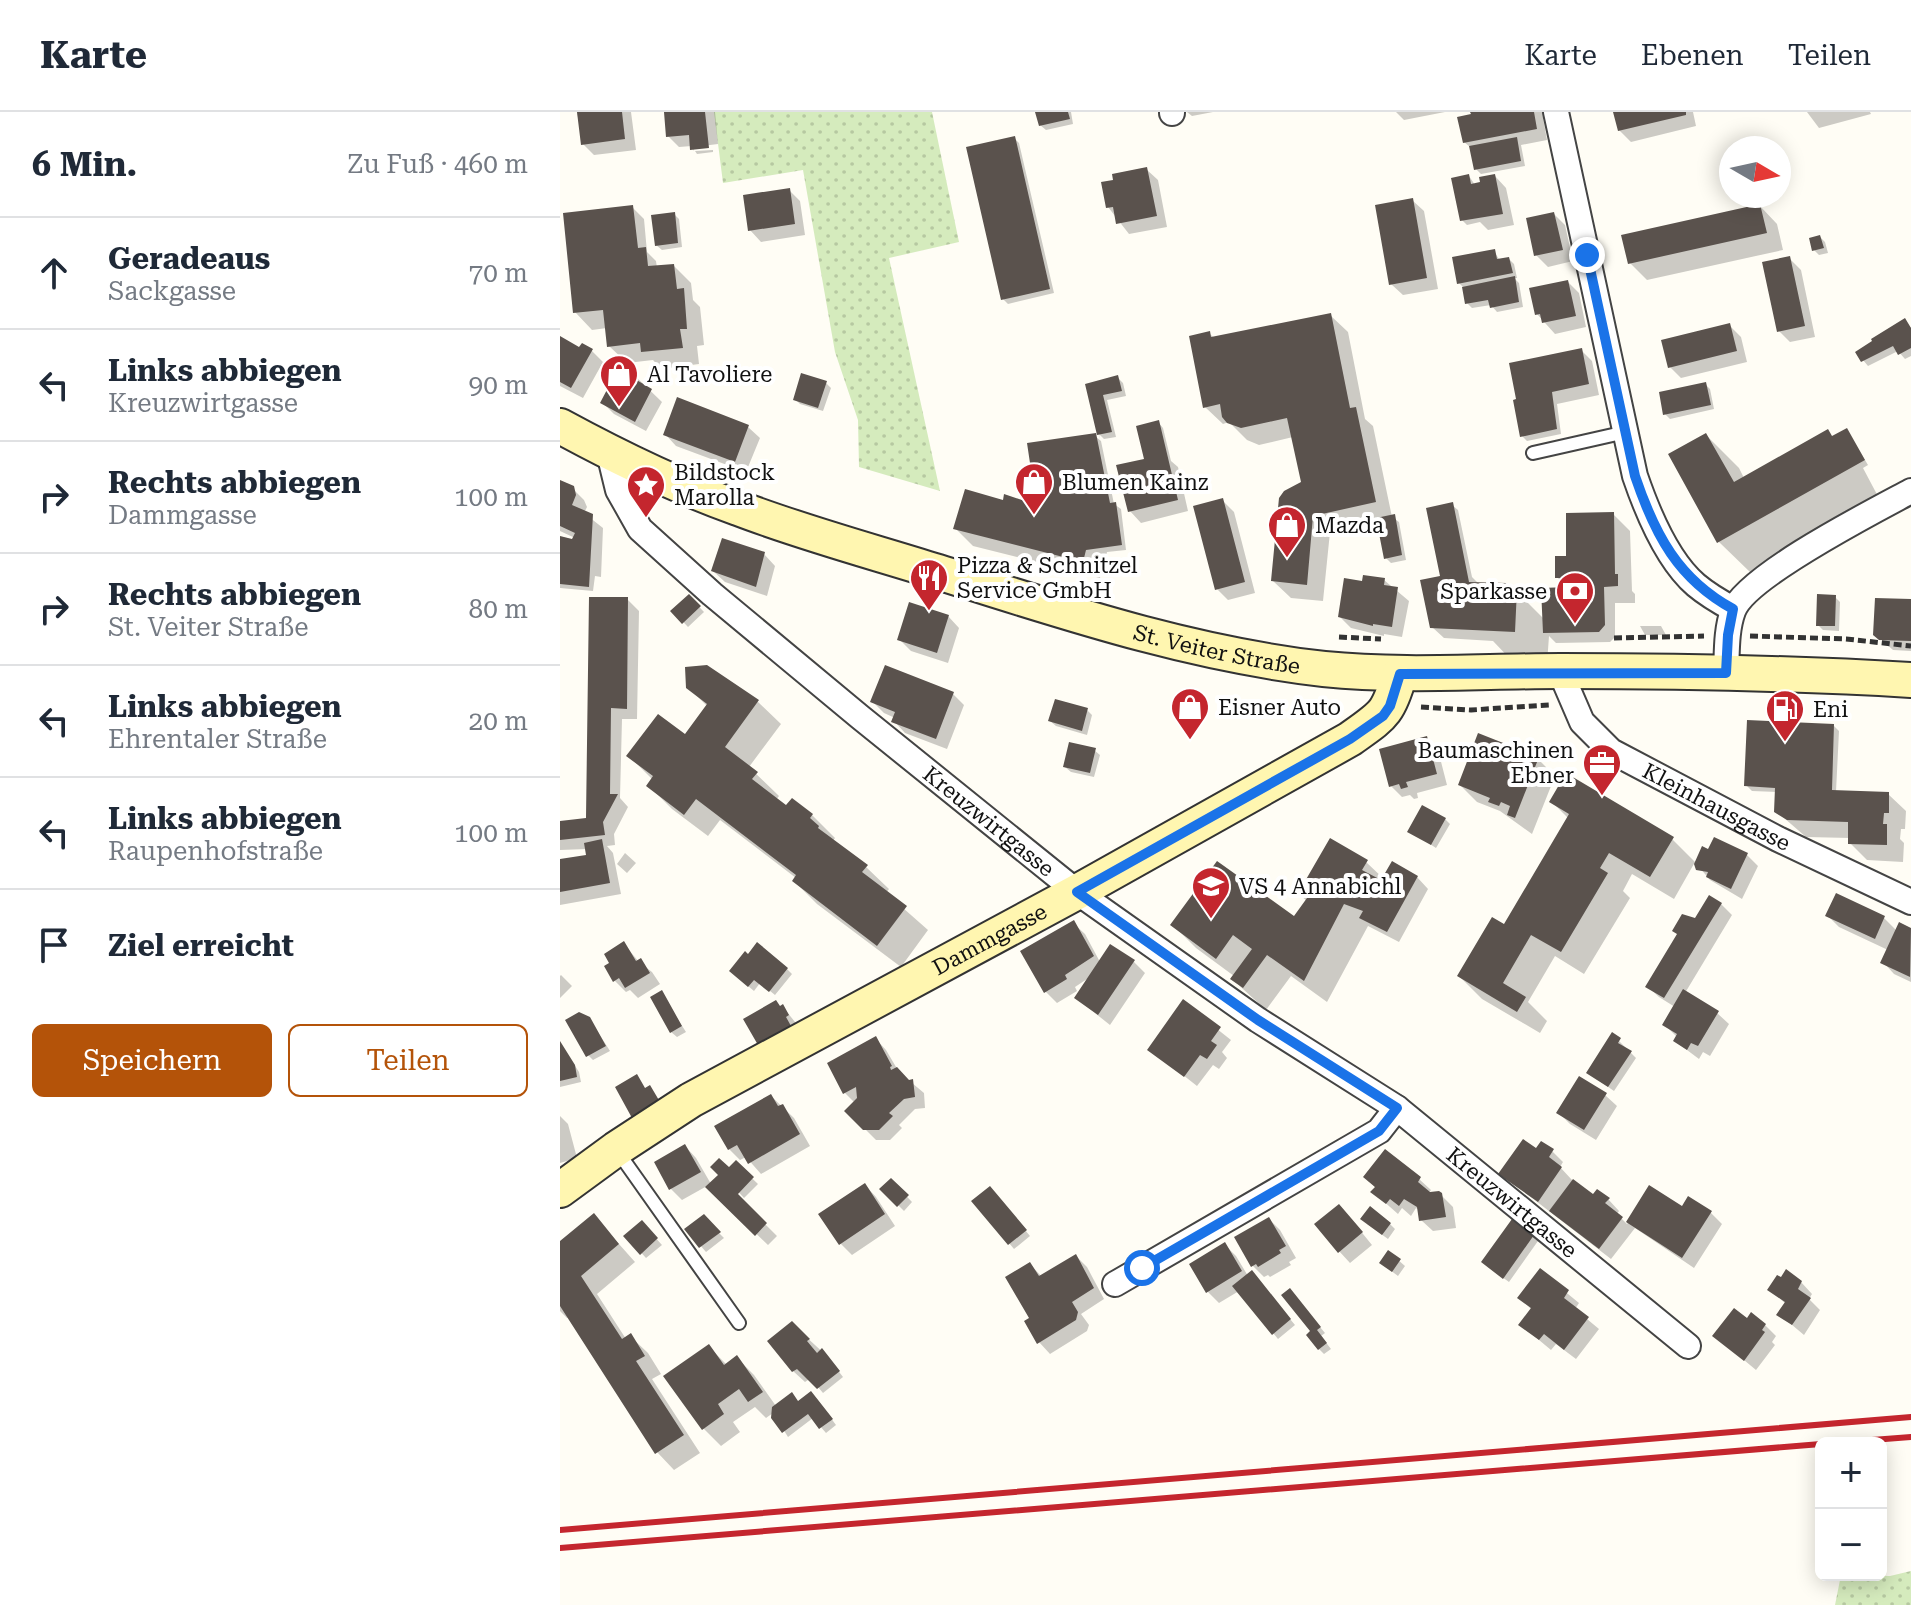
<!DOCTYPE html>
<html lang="de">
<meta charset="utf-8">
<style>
:root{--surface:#fff;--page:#f2f2f3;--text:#1f2937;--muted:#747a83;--line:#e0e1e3;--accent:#b45309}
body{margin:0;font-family:"Roboto Serif",serif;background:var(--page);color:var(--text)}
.controls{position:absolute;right:24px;bottom:24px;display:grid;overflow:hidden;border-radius:12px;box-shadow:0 4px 20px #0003}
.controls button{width:72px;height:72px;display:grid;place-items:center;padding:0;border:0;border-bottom:2px solid var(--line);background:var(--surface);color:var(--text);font:40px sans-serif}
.compass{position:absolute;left:1159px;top:24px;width:72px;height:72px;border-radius:50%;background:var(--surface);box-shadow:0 4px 20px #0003;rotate:99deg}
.stop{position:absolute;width:24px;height:24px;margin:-18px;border:6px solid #1a73e8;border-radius:50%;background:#fff}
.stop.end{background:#1a73e8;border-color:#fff;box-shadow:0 2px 8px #0008}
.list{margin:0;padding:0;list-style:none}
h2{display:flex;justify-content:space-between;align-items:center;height:104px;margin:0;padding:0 32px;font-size:34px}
h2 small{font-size:26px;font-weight:400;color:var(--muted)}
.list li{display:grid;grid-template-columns:52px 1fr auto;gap:24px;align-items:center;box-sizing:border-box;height:112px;padding:0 32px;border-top:2px solid var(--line)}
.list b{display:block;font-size:30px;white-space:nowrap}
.list p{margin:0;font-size:26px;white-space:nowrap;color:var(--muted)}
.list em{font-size:26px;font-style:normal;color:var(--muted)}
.actions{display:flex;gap:16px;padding:24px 32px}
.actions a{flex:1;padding:18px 0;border:2px solid var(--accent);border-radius:12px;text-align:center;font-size:28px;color:var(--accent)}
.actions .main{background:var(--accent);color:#fff}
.icon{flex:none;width:44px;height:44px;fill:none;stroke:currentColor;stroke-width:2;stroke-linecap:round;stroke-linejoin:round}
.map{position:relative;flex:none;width:1351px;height:1493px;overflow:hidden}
header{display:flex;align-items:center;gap:48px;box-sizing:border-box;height:112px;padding:0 40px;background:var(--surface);border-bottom:2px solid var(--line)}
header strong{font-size:38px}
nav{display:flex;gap:44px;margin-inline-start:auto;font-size:28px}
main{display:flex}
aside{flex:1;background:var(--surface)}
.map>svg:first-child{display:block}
.grass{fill:url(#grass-dots)}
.shadow{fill:#0003}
.building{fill:#5a524d}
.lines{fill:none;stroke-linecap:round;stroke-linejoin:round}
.lane-casing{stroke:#444;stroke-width:16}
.street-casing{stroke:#444;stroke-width:28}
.secondary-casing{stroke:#333;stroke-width:38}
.path{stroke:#333;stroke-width:5;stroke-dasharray:8 4;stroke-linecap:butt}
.lane{stroke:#fff;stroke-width:12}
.street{stroke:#fff;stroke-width:24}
.secondary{stroke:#fff6b0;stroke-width:34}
.rail{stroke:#c4262e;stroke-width:6}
.route{stroke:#1a73e8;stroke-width:10}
.labels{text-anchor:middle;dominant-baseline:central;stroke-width:8;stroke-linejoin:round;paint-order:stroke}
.poi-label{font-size:22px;fill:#111;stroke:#fff;text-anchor:start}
.street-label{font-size:22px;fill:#111;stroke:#fff}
</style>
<header>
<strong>Karte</strong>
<nav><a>Karte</a><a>Ebenen</a><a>Teilen</a></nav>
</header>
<main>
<aside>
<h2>6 Min.<small>Zu Fuß · 460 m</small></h2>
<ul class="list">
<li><svg class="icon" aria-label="ahead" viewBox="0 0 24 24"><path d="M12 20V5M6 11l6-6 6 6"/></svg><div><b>Geradeaus</b><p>Sackgasse</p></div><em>70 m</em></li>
<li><svg class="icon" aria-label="left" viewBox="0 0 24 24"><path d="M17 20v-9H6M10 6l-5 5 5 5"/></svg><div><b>Links abbiegen</b><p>Kreuzwirtgasse</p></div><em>90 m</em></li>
<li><svg class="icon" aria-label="right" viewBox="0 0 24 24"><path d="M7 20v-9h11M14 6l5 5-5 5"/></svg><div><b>Rechts abbiegen</b><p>Dammgasse</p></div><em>100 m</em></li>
<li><svg class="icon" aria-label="right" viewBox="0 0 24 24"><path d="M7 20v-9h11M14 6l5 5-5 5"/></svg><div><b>Rechts abbiegen</b><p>St. Veiter Straße</p></div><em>80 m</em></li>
<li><svg class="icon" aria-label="left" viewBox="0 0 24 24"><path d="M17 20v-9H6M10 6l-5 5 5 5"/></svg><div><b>Links abbiegen</b><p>Ehrentaler Straße</p></div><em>20 m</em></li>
<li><svg class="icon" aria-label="left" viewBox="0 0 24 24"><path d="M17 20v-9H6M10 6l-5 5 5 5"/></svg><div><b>Links abbiegen</b><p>Raupenhofstraße</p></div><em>100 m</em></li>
<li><svg class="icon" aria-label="arrive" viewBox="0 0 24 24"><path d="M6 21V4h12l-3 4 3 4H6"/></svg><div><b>Ziel erreicht</b></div></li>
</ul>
<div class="actions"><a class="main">Speichern</a><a>Teilen</a></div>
</aside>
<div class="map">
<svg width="1351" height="1493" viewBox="0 0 1351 1493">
<defs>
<pattern id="grass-dots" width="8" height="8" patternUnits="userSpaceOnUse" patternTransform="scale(2)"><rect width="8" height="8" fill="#d5ebbd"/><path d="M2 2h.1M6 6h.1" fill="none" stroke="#b6c8a1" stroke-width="1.8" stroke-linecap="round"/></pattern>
</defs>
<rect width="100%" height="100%" fill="#fffdf5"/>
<path class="grass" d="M 154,0 L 372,0 L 399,130 L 329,146 L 380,379 L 299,355 L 298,308 L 275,240 L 243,58 L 163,71 Z
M 1351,1459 L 1351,1493 L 1275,1493 L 1281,1463 L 1330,1464 Z"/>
<path class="shadow" d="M 17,0 L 71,0 L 76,38 L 34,43 L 23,32 Z
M 106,0 L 155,0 L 158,32 L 134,35 L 134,39 L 132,34 L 119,35 L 108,24 Z
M 477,0 L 511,0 L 513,12 L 486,18 L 480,13 Z
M 627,0 L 653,0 L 632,4 Z
M 836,0 L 885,0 L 844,8 Z
M 912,0 L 982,0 L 987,28 L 961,33 L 965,54 L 921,62 L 916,57 L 910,35 L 904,30 Z
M 1055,0 L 1133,0 L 1136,14 L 1071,30 L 1059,18 Z
M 1247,0 L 1310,0 L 1311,2 L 1259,16 Z
M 454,26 L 459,31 L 494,181 L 448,192 L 443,187 Z
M 153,38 L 153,40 L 137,42 L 135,39 Z
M 586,57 L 598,68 L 607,115 L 569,122 L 548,95 Z
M 909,64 L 915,73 L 935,64 L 946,76 L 954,113 L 928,118 L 920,110 L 907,113 L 902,108 Z
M 229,78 L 240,89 L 245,123 L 201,130 L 190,118 Z
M 852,88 L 864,99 L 878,177 L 843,183 L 831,172 Z
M 1200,94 L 1217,112 L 1223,138 L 1087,168 L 1070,151 Z
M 73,96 L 84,107 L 87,140 L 96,149 L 97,156 L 114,154 L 131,171 L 133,188 L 140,195 L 144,233 L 137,234 L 139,252 L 101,257 L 93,248 L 67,251 L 49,234 L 47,216 L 32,218 L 15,200 Z
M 114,102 L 119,107 L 122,135 L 102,138 L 96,133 Z
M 994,102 L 1005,113 L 1013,149 L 988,155 L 976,143 Z
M 1260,125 L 1265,130 L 1268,141 L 1259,143 L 1254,138 Z
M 934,139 L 940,149 L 949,147 L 954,152 L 957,166 L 954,166 L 959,171 L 963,195 L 937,200 L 931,193 L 912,196 L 907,191 L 905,177 L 899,171 Z
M 1229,146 L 1241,158 L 1255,225 L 1230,230 L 1219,219 Z
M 1008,170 L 1019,181 L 1026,215 L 995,222 L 977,202 Z
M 770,203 L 788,220 L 805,307 L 813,314 L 832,405 L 839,410 L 846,448 L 831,451 L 826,446 L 819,410 L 770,420 L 763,489 L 731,486 L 713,469 L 743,371 L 733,325 L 699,333 L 687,328 L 669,310 L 663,312 L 645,295 L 649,221 L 655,227 Z
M 1345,209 L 1351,216 L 1351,244 L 1345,247 L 1338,239 L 1308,254 L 1303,248 Z
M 1170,214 L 1181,225 L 1187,250 L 1121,266 L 1110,255 Z
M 0,227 L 20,238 L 31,238 L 43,250 L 23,286 L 0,274 Z
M 1021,238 L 1032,249 L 1039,283 L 997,292 L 1001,322 L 967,329 L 962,324 L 955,290 Z
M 74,263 L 102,290 L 86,319 L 54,302 L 42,290 Z
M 558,266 L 563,271 L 566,284 L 547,288 L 556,325 L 544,327 L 539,322 L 540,328 L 527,273 Z
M 266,271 L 271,276 L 263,299 L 240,292 L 235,287 Z
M 1145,272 L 1150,277 L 1154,297 L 1110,307 L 1105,302 Z
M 598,310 L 603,316 L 611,349 L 618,355 L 628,399 L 581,411 L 570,399 Z
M 188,315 L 200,326 L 186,360 L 116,334 L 105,322 Z
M 1287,318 L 1308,353 L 1303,356 L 1321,390 L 1192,462 L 1159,430 L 1146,323 L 1179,356 L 1184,366 Z
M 535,324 L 541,329 L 554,392 L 561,397 L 566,438 L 547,440 L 540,466 L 413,434 L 396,417 L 444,390 L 463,390 Z
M 0,370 L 12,376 L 24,388 L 27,395 L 24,401 L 43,416 L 41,465 L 35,464 L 33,479 L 0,476 L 0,426 L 13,430 L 15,426 L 0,419 Z
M 663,389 L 674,400 L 695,481 L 668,488 L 657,477 Z
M 892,393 L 898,398 L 912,465 L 919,472 L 946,473 L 951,478 L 956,479 L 984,507 L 1010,478 L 997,465 L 1008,446 L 1053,402 L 1070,419 L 1072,479 L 1075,482 L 1075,491 L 1055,491 L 1055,525 L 1050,530 L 996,531 L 989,524 L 987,552 L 954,551 L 933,529 L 884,526 L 872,515 Z
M 204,442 L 215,454 L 207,484 L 165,470 L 153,459 Z
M 824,468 L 849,489 L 842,525 L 824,522 L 824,524 L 791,516 L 780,505 L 804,472 Z
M 129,484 L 144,500 L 128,515 L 113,499 Z
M 1275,485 L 1280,490 L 1279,519 L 1263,518 L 1258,513 Z
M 67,487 L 79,499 L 77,607 L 62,607 L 60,686 L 68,695 L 54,722 L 55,733 L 47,734 L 53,741 L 61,782 L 0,793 L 0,749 L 28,744 L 27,737 L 0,738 L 0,711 L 28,708 Z
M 1351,489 L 1351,539 L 1333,538 L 1315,522 Z
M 388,504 L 399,516 L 388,551 L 351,539 L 340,528 Z
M 1080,514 L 1101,514 L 1106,523 L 1085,523 Z
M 146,555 L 198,590 L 221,612 L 189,655 L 219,684 L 216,688 L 227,696 L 232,688 L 252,703 L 275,726 L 273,729 L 306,755 L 329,777 L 326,781 L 368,818 L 341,855 L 257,792 L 234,769 L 236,766 L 160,708 L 148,724 L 112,697 L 89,674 L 93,668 L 69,644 L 125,625 L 148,595 L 128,575 Z
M 393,582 L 404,593 L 387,637 L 345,621 L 334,609 L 335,606 L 324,601 L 313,590 Z
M 527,598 L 532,603 L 527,623 L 496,614 L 490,609 Z
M 1274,614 L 1279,619 L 1276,680 L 1328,682 L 1346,699 L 1345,717 L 1341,717 L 1340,727 L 1344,731 L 1343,750 L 1307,748 L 1290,731 L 1290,726 L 1246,725 L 1216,699 L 1217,680 L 1192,679 L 1187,674 Z
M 867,627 L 878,638 L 887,673 L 857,681 L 858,686 L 854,687 L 850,683 L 842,685 L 831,674 Z
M 534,638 L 540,643 L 534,665 L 511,660 L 505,655 Z
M 978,647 L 995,664 L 972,722 L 940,699 L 917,690 L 900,673 Z
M 992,690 L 1112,727 L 1136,751 L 1187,743 L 1198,754 L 1182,787 L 1150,768 L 1135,750 L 1114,787 L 1072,762 L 1063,779 L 1070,786 L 1024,862 L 995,844 L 968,890 L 987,909 L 980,921 L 922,887 L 899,864 L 944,815 L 1009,707 Z
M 885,707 L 890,712 L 876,736 L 850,719 Z
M 65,741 L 76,751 L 67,761 L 57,752 Z
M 806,750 L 824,767 L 857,765 L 868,777 L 839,830 L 808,814 L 767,890 L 731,864 L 706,898 L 672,867 L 674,864 L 636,836 L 613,813 L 734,807 L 747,789 L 740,783 Z
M 1161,792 L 1172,803 L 1125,881 L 1157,901 L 1169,912 L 1150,944 L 1143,940 L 1139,947 L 1115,929 L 1117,925 L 1105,913 L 1115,895 L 1099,885 L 1087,874 L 1136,808 Z
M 1267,803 L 1324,806 L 1337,819 L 1340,813 L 1351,818 L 1351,870 L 1334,862 L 1323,850 L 1328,838 L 1279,815 Z
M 513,811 L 525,822 L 540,850 L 574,850 L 585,861 L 550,913 L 516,886 L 530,865 L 515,875 L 517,879 L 497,891 L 485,879 Z
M 64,832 L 79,850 L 92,860 L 100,872 L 78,886 L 70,878 L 66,880 L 55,869 Z
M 227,857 L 232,862 L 215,883 L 200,871 L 194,879 L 176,864 Z
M 1,863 L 12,874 L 0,886 L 0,864 Z
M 101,881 L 126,920 L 117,925 L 111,920 Z
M 623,890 L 671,928 L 662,940 L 667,946 L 659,957 L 653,953 L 637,974 L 590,937 Z
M 223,895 L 239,915 L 211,943 L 186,907 Z
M 29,906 L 50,939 L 33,948 L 28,943 Z
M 1052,922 L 1076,946 L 1054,979 L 1028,961 Z
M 315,926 L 326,938 L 339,960 L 364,981 L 365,996 L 355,997 L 339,1013 L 342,1016 L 330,1028 L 316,1028 L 287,999 L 295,991 L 285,981 Z
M 0,930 L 19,960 L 21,970 L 0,975 Z
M 1045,983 L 1057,994 L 1036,1028 L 1010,1012 L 999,1001 Z
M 211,984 L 234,1006 L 250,1034 L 201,1062 L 186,1045 L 180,1048 L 169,1037 Z
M 0,1004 L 8,1012 L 17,1046 L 0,1051 Z
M 125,1034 L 136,1046 L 151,1072 L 176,1051 L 198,1072 L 184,1086 L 173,1074 L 170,1077 L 217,1124 L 208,1133 L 147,1074 L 122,1088 L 111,1077 Z
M 976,1039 L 992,1039 L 1003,1050 L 1000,1055 L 1012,1068 L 1033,1085 L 1048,1087 L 1059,1099 L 1057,1102 L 1067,1112 L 1089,1076 L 1122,1097 L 1150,1100 L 1162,1112 L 1134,1156 L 1075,1116 L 1051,1147 L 941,1062 Z
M 805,1065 L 859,1067 L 871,1078 L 868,1082 L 881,1083 L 893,1095 L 896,1116 L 873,1119 L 861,1108 L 860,1099 L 856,1096 L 851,1104 L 842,1096 L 838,1102 L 813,1080 L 816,1076 Z
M 331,1068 L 352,1090 L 344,1099 L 322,1077 Z
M 305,1073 L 316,1085 L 335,1114 L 292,1143 L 281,1132 L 261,1102 Z
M 434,1081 L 470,1124 L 454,1137 L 414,1089 Z
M 34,1104 L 75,1150 L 37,1182 L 66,1227 L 70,1224 L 88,1241 L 101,1262 L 92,1267 L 140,1341 L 114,1358 L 97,1340 L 9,1205 L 7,1206 L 0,1199 L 0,1132 Z
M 143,1105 L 164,1126 L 146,1140 L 127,1118 Z
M 790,1106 L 812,1133 L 790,1151 L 779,1139 Z
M 709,1107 L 720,1118 L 736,1146 L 729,1150 L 731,1153 L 710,1165 L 708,1163 L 704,1165 L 692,1153 Z
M 82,1111 L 102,1133 L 86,1146 L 66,1124 Z
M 807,1112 L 830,1112 L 835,1117 L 828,1127 Z
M 973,1124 L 978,1129 L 949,1170 L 928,1155 Z
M 665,1133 L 676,1144 L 688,1164 L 696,1166 L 735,1213 L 718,1227 L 679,1179 L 659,1191 L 648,1180 Z
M 829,1140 L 845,1154 L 838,1164 L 826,1155 Z
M 516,1144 L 527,1155 L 544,1187 L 521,1202 L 529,1213 L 527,1219 L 490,1242 L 479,1230 L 472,1207 L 470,1152 L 482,1165 Z
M 980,1159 L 1019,1191 L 1015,1197 L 1039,1217 L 1016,1247 L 996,1232 L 991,1238 L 961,1213 L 972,1198 L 960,1186 Z
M 1241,1170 L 1252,1182 L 1249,1187 L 1260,1198 L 1244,1223 L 1219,1202 L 1226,1192 L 1210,1178 Z
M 734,1184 L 765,1221 L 761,1224 L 771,1237 L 764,1242 L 759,1237 Z
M 1187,1209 L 1205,1213 L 1216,1224 L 1212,1230 L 1215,1233 L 1196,1258 L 1155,1224 Z
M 232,1212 L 267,1244 L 283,1265 L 263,1281 L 253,1269 L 248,1268 L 245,1270 L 233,1259 Z
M 148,1234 L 167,1253 L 177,1246 L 194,1263 L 216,1294 L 256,1286 L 276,1313 L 266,1321 L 253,1306 L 228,1325 L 213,1301 L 206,1306 L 195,1295 L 173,1310 L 180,1320 L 161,1334 L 144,1317 L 106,1264 Z"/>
<path class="building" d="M 17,0 L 62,0 L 65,27 L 21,33 Z
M 104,0 L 145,0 L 149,36 L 130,38 L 129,23 L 106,25 Z
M 475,0 L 508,0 L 510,7 L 479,14 Z
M 910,0 L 974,0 L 977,17 L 903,31 L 897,5 L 911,2 Z
M 1053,0 L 1126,0 L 1126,3 L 1058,19 Z
M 455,24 L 490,177 L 441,188 L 406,35 Z
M 957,25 L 961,49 L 914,58 L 909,34 Z
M 587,55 L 597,104 L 556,112 L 553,95 L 546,96 L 541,70 L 553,68 L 552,62 Z
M 909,62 L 911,72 L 920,70 L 919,65 L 935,62 L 943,102 L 900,109 L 891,66 Z
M 230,76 L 235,112 L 188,119 L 183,83 Z
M 853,86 L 867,166 L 829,173 L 815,93 Z
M 1200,92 L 1207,121 L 1068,152 L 1061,123 Z
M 73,93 L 78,136 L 86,135 L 88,154 L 114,152 L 117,177 L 124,176 L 127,217 L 120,217 L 123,236 L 81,240 L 80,231 L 47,235 L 43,198 L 13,201 L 3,101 Z
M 115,100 L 118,131 L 95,134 L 91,103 Z
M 994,100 L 1003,138 L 974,144 L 966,106 Z
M 1260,123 L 1264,136 L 1252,139 L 1249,126 Z
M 935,137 L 937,147 L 949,145 L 953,161 L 897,172 L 892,145 Z
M 1230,144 L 1245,214 L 1217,220 L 1202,150 Z
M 955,164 L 959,190 L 930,196 L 928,188 L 905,192 L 902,175 Z
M 1008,168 L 1016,204 L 982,211 L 980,202 L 975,203 L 969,176 Z
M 771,201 L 790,296 L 796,295 L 816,390 L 753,404 L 747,473 L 711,469 L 719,386 L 724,379 L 741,370 L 727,306 L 681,316 L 667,311 L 662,305 L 660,292 L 643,296 L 629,224 L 650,219 L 651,225 Z
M 1345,206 L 1351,216 L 1351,236 L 1338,243 L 1333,234 L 1301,250 L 1295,240 L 1312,229 L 1311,227 Z
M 1170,211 L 1177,239 L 1108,256 L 1101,228 Z
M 0,224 L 19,235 L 22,231 L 33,237 L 11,276 L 0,270 Z
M 1022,236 L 1029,272 L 992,280 L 997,317 L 960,325 L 953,288 L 956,287 L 949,251 Z
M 60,253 L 76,262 L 73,266 L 92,277 L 75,310 L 40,291 Z
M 241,261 L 267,269 L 258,296 L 233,288 Z
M 558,263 L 562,279 L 543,283 L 552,320 L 537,323 L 525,272 Z
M 1146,270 L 1151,293 L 1103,303 L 1099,280 Z
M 117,285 L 189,313 L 175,350 L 103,323 Z
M 599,308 L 618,388 L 568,400 L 556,353 L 584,347 L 576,314 Z
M 1287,316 L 1305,348 L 1157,431 L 1108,342 L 1146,321 L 1174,370 L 1268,317 L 1272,324 Z
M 536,321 L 550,391 L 556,390 L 562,433 L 526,438 L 523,450 L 393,417 L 405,377 L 443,388 L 444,382 L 462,388 L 464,380 L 474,378 L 467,331 Z
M 0,368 L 14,374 L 16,383 L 12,393 L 33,402 L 29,475 L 0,472 L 0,424 L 12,427 L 15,421 L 0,414 Z
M 663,386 L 685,470 L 655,478 L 633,394 Z
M 893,390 L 909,470 L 946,471 L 947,476 L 957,477 L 955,520 L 870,516 L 860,468 L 880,464 L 866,396 Z
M 1054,400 L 1055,462 L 1058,462 L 1058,474 L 1044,475 L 1045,513 L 1039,520 L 983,521 L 981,476 L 1009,475 L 1009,466 L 995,466 L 995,444 L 1006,444 L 1006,401 Z
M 835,402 L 842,443 L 824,447 L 816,406 Z
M 162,426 L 205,440 L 196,475 L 151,459 Z
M 803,463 L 825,466 L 824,473 L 838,475 L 832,515 L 813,512 L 813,514 L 778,505 L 784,466 L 802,469 Z
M 129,482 L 141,494 L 122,512 L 110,499 Z
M 1257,482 L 1276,483 L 1275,514 L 1256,514 Z
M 29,485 L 68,485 L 67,597 L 51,596 L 50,682 L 58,682 L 43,710 L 45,723 L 0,728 L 0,709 L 26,706 Z
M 1315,486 L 1351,487 L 1351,529 L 1319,528 L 1313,523 Z
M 349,490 L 389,503 L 377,541 L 337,528 Z
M 147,553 L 199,588 L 165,635 L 198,660 L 192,667 L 226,693 L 232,686 L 253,702 L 250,706 L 259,714 L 258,716 L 308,753 L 302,760 L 347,794 L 317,834 L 232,769 L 236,763 L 136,687 L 124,703 L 86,674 L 93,664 L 66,644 L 98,602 L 125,622 L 147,592 L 126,576 L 125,555 Z
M 325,553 L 394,580 L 376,627 L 331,610 L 335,600 L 310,590 Z
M 495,587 L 528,596 L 522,619 L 488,609 Z
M 1187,608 L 1274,612 L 1272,678 L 1329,680 L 1329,701 L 1324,701 L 1323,712 L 1327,712 L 1327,733 L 1288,732 L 1288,710 L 1227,708 L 1214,700 L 1215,676 L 1184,674 Z
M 918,621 L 979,645 L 955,706 L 947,703 L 950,694 L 941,690 L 939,694 L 928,690 L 930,686 L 898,673 Z
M 867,624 L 877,662 L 846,670 L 848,675 L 841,677 L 839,672 L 829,675 L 819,637 Z
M 509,630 L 536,636 L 530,661 L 503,655 Z
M 1006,661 L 1114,725 L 1090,765 L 1049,741 L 1040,756 L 1048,761 L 1001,840 L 971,823 L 943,871 L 966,885 L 957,900 L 897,864 L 932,805 L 944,812 L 1009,702 L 989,690 Z
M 862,693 L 886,706 L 871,733 L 847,720 Z
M 1154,725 L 1188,741 L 1171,777 L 1146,765 L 1148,760 L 1136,758 L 1134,752 L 1142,734 L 1148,737 Z
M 770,726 L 808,748 L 802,758 L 821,768 L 832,749 L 858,764 L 827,820 L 799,806 L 803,799 L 784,792 L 744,869 L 707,843 L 683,876 L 670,867 L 692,837 L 673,823 L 656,847 L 610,813 L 657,749 L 734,804 L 747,786 L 737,783 Z
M 42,727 L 50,771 L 0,780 L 0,747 L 26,743 L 24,731 Z
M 1276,781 L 1325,804 L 1315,827 L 1265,804 Z
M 1149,783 L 1162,791 L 1104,886 L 1085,875 L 1117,822 L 1112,819 L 1122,802 L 1135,806 Z
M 514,808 L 534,844 L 505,863 L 507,867 L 484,881 L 460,839 Z
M 1339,810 L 1351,816 L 1350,865 L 1320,851 Z
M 64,829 L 76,849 L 81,846 L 90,861 L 65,876 L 59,866 L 53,870 L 44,854 L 49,851 L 44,842 Z
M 197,830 L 228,856 L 209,880 L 194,868 L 188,875 L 169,859 L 185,839 L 188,842 Z
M 550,832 L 575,848 L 538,903 L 514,886 Z
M 1123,877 L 1159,899 L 1138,934 L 1131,931 L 1127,938 L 1113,929 L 1117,922 L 1102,913 Z
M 102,878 L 122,914 L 110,921 L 90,885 Z
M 623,887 L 661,915 L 651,929 L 657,933 L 647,947 L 640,943 L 624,965 L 587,938 Z
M 216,888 L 220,894 L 223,892 L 229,903 L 226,905 L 231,914 L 198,933 L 183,907 Z
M 19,900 L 30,905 L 46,934 L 26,945 L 5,908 Z
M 1052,920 L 1061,926 L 1058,931 L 1072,939 L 1048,975 L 1026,961 Z
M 316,924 L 332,954 L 330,955 L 331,958 L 337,955 L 349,968 L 353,967 L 355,985 L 344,987 L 329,1001 L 333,1004 L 319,1018 L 303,1018 L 284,999 L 297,986 L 296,975 L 283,982 L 267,951 Z
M 0,929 L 15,953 L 17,965 L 0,969 Z
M 77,962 L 85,976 L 90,973 L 100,990 L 72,1006 L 55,975 Z
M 1019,964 L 1047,981 L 1024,1018 L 996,1001 Z
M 211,982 L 218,994 L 223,992 L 240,1022 L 188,1052 L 177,1033 L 168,1038 L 154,1014 Z
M 963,1027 L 976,1036 L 981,1029 L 994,1037 L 989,1045 L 1002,1055 L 978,1090 L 938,1062 Z
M 125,1032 L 141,1060 L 109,1078 L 94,1050 Z
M 825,1037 L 861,1065 L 858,1070 L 870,1080 L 879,1079 L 882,1081 L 886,1105 L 859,1109 L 857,1095 L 844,1087 L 839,1094 L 830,1087 L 826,1092 L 810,1080 L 815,1075 L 803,1065 Z
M 159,1046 L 169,1055 L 176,1048 L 194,1065 L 178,1082 L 207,1111 L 195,1124 L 145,1075 L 158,1063 L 150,1055 Z
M 331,1066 L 349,1083 L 337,1095 L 319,1077 Z
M 1013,1067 L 1033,1082 L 1037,1077 L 1050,1086 L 1045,1091 L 1063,1105 L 1039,1137 L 989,1099 Z
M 305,1071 L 325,1102 L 279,1133 L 258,1102 Z
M 1089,1073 L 1122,1094 L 1128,1084 L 1152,1099 L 1122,1146 L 1066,1110 Z
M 430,1074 L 467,1118 L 448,1133 L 411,1089 Z
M 779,1092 L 803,1120 L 778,1141 L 754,1112 Z
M 810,1094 L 831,1111 L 822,1123 L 800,1107 Z
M 34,1101 L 59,1132 L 21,1164 L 62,1227 L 71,1221 L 85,1244 L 76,1249 L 124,1323 L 95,1342 L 0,1194 L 0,1129 Z
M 144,1102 L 161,1120 L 139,1136 L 124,1117 Z
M 709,1105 L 726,1134 L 719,1138 L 721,1141 L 698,1155 L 696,1152 L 691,1155 L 674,1125 Z
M 952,1107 L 974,1123 L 943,1167 L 921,1150 Z
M 82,1108 L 98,1126 L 80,1143 L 63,1124 Z
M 665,1130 L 682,1159 L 646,1181 L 629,1152 Z
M 828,1138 L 841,1147 L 832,1160 L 819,1151 Z
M 516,1142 L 534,1176 L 512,1190 L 518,1200 L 516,1208 L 477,1232 L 464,1209 L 469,1206 L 445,1165 L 470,1150 L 479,1164 Z
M 980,1156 L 1009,1178 L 1004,1186 L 1029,1205 L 1004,1238 L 984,1222 L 979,1228 L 958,1213 L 971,1196 L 957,1186 Z
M 1226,1157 L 1242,1169 L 1238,1177 L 1251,1186 L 1232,1213 L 1216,1203 L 1225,1190 L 1207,1178 L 1217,1163 L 1221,1165 Z
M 692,1158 L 731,1207 L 712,1223 L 672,1174 Z
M 730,1176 L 761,1215 L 757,1218 L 767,1231 L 758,1238 L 746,1223 L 750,1219 L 721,1183 Z
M 1174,1196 L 1187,1206 L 1191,1200 L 1206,1212 L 1202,1218 L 1205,1220 L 1184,1249 L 1152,1224 Z
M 232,1209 L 250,1227 L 247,1229 L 257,1241 L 262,1236 L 280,1259 L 257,1277 L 237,1257 L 232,1260 L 207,1229 Z
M 149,1232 L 164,1253 L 177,1243 L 203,1280 L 188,1290 L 179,1277 L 158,1292 L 164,1302 L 142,1318 L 103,1264 Z
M 251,1279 L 273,1307 L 259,1317 L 248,1302 L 222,1321 L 211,1306 L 212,1295 L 232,1280 L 238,1289 Z"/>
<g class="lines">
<g class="lane-casing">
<path id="lane" d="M 973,341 L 1066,320
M 58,1040 L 179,1211"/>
</g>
<g class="street-casing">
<g id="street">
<path d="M 612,0 L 612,1"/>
<path d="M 996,0 L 1075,364 C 1087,399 1108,449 1136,473 C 1148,483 1160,490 1173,497"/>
<path id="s1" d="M 49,341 L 58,378 L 80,417 L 152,482 L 300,605 L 517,780 L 698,908 L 837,996 L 1128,1234"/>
<path id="s2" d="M 1000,559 L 1022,610 L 1051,639 L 1218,727 L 1351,790"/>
<path d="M 1166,561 C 1167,541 1166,518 1173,499 C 1186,464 1314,399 1351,379"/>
<path d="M 555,1172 L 819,1019 L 837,996"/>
</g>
</g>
<g class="secondary-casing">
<g id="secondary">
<path id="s3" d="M 0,314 C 57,345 116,374 178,396 C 243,421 311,439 378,460 C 505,500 631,542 764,557 C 843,565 922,559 1001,559 C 1118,559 1234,561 1351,568"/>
<path id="s4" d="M 0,1078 L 56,1037 L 131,988 L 517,780 L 790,627 C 825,602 827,603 840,562"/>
</g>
</g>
<path class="path" d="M 1190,524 L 1286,527 L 1351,534
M 779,525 L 821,527
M 1054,526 L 1144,524
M 861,595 L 911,598 L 990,593"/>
<use href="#lane" class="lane"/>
<use href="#street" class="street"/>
<use href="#secondary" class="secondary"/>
<path class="rail" d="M 1273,1331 L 1351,1325
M 0,1418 L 1351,1305
M 0,1436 L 1261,1332"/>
</g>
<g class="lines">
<path class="route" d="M 582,1156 L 819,1019 L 837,996 L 698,908 L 517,780 L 790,627 L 823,604 L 830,594 L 840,562 L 1166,561 L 1168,523 L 1173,497 C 1118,467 1095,423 1075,364 L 1027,143"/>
</g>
<defs>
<g id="shop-pin" transform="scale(2)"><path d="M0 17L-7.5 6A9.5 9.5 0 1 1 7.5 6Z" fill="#c4262e" stroke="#fff"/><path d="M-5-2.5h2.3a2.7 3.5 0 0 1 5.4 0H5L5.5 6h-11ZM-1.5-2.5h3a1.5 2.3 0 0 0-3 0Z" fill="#fff"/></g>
<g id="sight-pin" transform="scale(2)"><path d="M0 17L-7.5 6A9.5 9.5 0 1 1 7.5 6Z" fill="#c4262e" stroke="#fff"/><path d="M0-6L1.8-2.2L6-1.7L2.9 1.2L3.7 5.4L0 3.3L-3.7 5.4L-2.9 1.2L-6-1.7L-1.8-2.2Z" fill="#fff"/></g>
<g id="restaurant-pin" transform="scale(2)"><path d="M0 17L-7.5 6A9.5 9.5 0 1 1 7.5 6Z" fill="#c4262e" stroke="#fff"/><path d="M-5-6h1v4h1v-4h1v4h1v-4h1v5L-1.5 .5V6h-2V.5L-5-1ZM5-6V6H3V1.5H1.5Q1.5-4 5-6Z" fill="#fff"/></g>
<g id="bank-pin" transform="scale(2)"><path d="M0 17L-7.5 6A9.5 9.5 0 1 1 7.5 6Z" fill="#c4262e" stroke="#fff"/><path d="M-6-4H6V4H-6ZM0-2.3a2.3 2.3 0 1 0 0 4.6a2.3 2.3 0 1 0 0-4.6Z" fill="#fff"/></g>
<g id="fuel-pin" transform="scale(2)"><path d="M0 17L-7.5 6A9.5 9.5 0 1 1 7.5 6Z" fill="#c4262e" stroke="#fff"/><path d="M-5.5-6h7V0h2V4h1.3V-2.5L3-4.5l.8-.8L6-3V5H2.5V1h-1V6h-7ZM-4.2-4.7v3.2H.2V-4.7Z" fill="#fff"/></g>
<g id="office-pin" transform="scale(2)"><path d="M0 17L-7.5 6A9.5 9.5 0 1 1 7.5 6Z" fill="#c4262e" stroke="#fff"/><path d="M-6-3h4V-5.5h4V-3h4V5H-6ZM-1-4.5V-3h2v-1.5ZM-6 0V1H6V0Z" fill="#fff"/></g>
<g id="school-pin" transform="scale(2)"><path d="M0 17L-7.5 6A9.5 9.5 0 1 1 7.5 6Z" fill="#c4262e" stroke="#fff"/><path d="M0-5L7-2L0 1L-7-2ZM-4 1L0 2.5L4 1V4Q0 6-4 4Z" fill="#fff"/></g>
</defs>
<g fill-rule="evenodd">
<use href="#shop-pin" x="59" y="262"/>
<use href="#shop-pin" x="474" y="370"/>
<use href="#sight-pin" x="86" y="373"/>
<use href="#shop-pin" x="727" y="413"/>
<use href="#restaurant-pin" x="369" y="466"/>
<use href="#bank-pin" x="1015" y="479"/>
<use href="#shop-pin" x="630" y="595"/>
<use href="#fuel-pin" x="1225" y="597"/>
<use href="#office-pin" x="1042" y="651"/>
<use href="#school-pin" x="651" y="774"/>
</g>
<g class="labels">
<g class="poi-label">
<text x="87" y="262">Al Tavoliere</text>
<text x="114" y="360">Bildstock<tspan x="114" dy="25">Marolla</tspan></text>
<text x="502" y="370">Blumen Kainz</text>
<text x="755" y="413">Mazda</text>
<text x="397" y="453">Pizza &amp; Schnitzel<tspan x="397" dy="25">Service GmbH</tspan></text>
<text x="987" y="479" text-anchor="end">Sparkasse</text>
<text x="658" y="595">Eisner Auto</text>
<text x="1253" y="597">Eni</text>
<text x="1014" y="638" text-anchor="end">Baumaschinen<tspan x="1014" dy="25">Ebner</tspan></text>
<text x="679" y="774">VS 4 Annabichl</text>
</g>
<g class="street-label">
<text stroke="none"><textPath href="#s3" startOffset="696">St. Veiter Straße</textPath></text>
<text stroke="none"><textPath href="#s2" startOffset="216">Kleinhausgasse</textPath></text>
<text stroke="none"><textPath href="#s1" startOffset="538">Kreuzwirtgasse</textPath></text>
<text stroke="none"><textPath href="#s4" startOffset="498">Dammgasse</textPath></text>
<text stroke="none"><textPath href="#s1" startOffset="1186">Kreuzwirtgasse</textPath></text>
</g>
</g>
</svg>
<div class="controls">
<button>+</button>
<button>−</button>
</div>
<svg class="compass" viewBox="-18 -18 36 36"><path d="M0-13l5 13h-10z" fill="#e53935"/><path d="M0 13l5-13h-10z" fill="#747a83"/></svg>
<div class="stop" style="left:582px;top:1156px"></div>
<div class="stop end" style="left:1027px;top:143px"></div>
</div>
</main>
